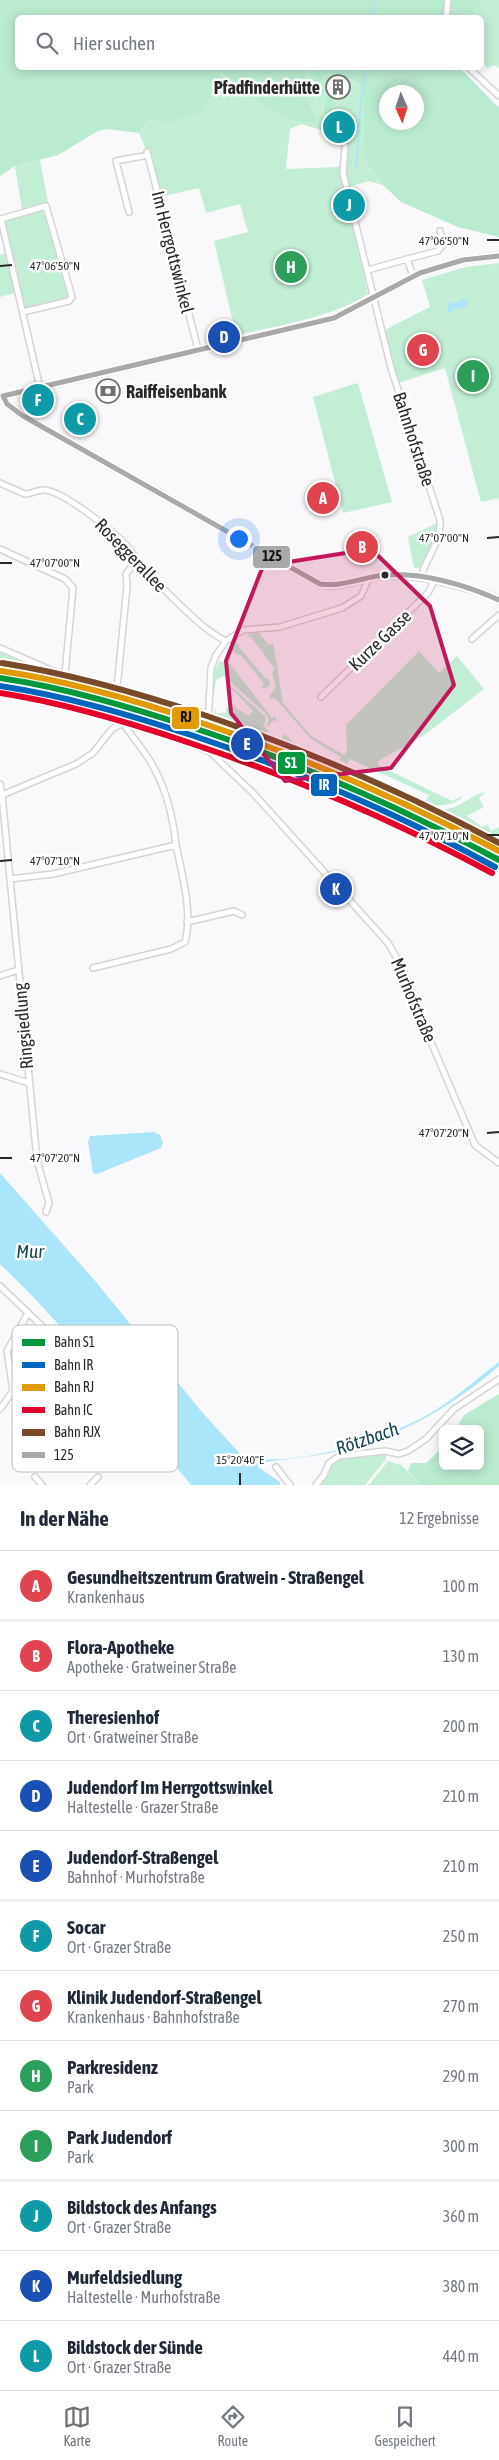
<!DOCTYPE html>
<html lang="de">
<meta charset="utf-8">
<style>
:root{--surface:#fff;--page:#f2f2f3;--text:#1f2937;--muted:#747a83;--line:#e0e1e3;--accent:#727173}
body{margin:0;font-family:"Asap Condensed",sans-serif;background:var(--page);color:var(--text)}
.controls{position:absolute;right:15px;bottom:15px;display:grid;overflow:hidden;border-radius:8px;box-shadow:0 2px 12px #0003}
.controls button{width:45px;height:45px;display:grid;place-items:center;padding:0;border:0;border-bottom:1px solid var(--line);background:var(--surface);color:var(--text);font:25px sans-serif}
.compass{position:absolute;left:379px;top:85px;width:45px;height:45px;border-radius:50%;background:var(--surface);box-shadow:0 2px 12px #0003;rotate:177deg}
.you{position:absolute;left:238px;top:538px;width:18px;height:18px;margin:-12px;border:4px solid #fff;border-radius:50%;background:#1a73e8;box-shadow:0 0 0 8px #1a73e833}
.badge{display:grid;place-items:center;width:32px;height:32px;border-radius:50%;background:var(--accent);color:#fff;font-size:16px;font-weight:700}
.pin{position:absolute;translate:-50% -50%;border:2px solid #fff;box-shadow:0 1px 5px #0006}
.list{margin:0;padding:0;list-style:none}
h2{display:flex;justify-content:space-between;align-items:center;height:65px;margin:0;padding:0 20px;font-size:21px}
h2 small{font-size:16px;font-weight:400;color:var(--muted)}
.list li{display:grid;grid-template-columns:32px 1fr auto;gap:15px;align-items:center;box-sizing:border-box;height:70px;padding:0 20px;border-top:1px solid var(--line)}
.list b{display:block;font-size:19px;white-space:nowrap}
.list p{margin:0;font-size:16px;white-space:nowrap;color:var(--muted)}
.list em{font-size:16px;font-style:normal;color:var(--muted)}
.icon{flex:none;width:28px;height:28px;fill:none;stroke:currentColor;stroke-width:2;stroke-linecap:round;stroke-linejoin:round}
.map{position:relative;flex:none;width:499px;height:1485px;overflow:hidden}
.search{position:absolute;background:var(--surface);box-shadow:0 2px 12px #0003;left:15px;right:15px;top:15px;height:55px;display:flex;align-items:center;gap:12px;box-sizing:border-box;padding:0 18px;border-radius:8px;color:var(--muted);font-size:19px}
.sheet{height:905px;background:var(--surface)}
nav{display:flex;justify-content:space-around;align-items:center;box-sizing:border-box;height:70px;border-top:1px solid var(--line);background:var(--surface);font-size:14px;color:var(--muted)}
nav a{display:grid;justify-items:center;gap:2px}
nav .on{color:var(--accent)}
.map>svg:first-child{display:block}
.green{fill:#c1eed5;fill-rule:evenodd}
.forest{fill:#b9ebd0;fill-rule:evenodd}
.water{fill:#aae5f9}
.lines{fill:none;stroke-linecap:round;stroke-linejoin:round}
.stream{stroke:#aae5f9;stroke-width:2}
.minor-casing{stroke:#d5d4d6;stroke-width:8}
.secondary-casing{stroke:#d5d4d6;stroke-width:9}
.minor{stroke:#fefefe;stroke-width:5}
.secondary{stroke:#fefefe;stroke-width:7}
.bus-1-casing{stroke:#fff;stroke-width:9}
.bus-1{stroke:#aaa9aa;stroke-width:5}
.rail-1-casing{stroke:#fff;stroke-width:10}
.rail-2-casing{stroke:#fff;stroke-width:10}
.rail-3-casing{stroke:#fff;stroke-width:10}
.rail-4-casing{stroke:#fff;stroke-width:10}
.rail-5-casing{stroke:#fff;stroke-width:10}
.rail-1{stroke:#00983a;stroke-width:6}
.rail-2{stroke:#0065bd;stroke-width:6}
.rail-3{stroke:#e29a04;stroke-width:6}
.rail-4{stroke:#e4002b;stroke-width:6}
.rail-5{stroke:#7a4b2a;stroke-width:6}
.marked{fill:#c2185b;fill-opacity:0.2;stroke:#c2185b;stroke-width:4;stroke-linejoin:round}
.ticks{fill:none;stroke:#2a292a;stroke-width:2}
.bus-dot{fill:#2a292a;stroke:#fff;stroke-width:2}
.labels{text-anchor:middle;dominant-baseline:central;stroke-width:5;stroke-linejoin:round;paint-order:stroke}
.poi-label{font-size:18px;font-weight:bold;fill:#2a292a;stroke:#fff;text-anchor:end}
.street-label{font-size:18px;fill:#2a292a;stroke:#fff}
.water-label{font-size:19px;font-style:italic;fill:#144755;stroke:#fff}
.key{fill:#fff;stroke:#bfbfbf;stroke-width:1}
.key-label{font-size:14px;fill:#2a292a}
.ticks-label{font-size:12px;text-anchor:middle;fill:#2a292a;stroke:#fff;stroke-width:5;stroke-linejoin:round;paint-order:stroke}
.line-badge{stroke:#fff;stroke-width:2}
.badge-label{font-size:14px;text-anchor:middle;font-weight:bold;fill:#fff}
.pale-badge-label{font-size:14px;text-anchor:middle;font-weight:bold;fill:#111}
</style>
<div class="map">
<svg width="499" height="1485" viewBox="0 0 499 1485">
<rect width="100%" height="100%" fill="#f9f8fa"/>
<path class="green" d="M 479,0 L 499,0 L 499,68 L 494,65 L 486,69 L 487,67 L 482,62 L 482,18 L 460,17 L 483,4 Z
M 310,69 L 321,84 L 324,75 L 330,71 C 334,90 314,105 327,123 L 336,95 L 347,78 L 360,85 L 364,102 L 363,157 L 383,185 L 369,181 L 345,188 L 368,294 C 330,318 281,325 236,335 L 214,241 L 248,232 L 240,204 L 206,213 L 199,188 L 160,197 L 147,152 L 139,133 L 151,117 L 221,72 L 275,112 L 319,121 C 310,105 297,86 310,69 ZM 301,124 L 331,133 L 343,148 L 339,167 L 286,169 L 290,129 Z
M 40,160 L 54,234 L 71,297 L 68,300 L 24,310 L 19,292 L 0,297 L 0,255 L 5,253 L 0,232 L 0,217 L 22,210 L 15,166 Z
M 499,263 L 499,501 L 498,498 L 481,502 L 445,368 L 398,383 L 385,330 L 430,307 L 422,280 L 466,267 Z
M 358,383 L 392,502 L 343,513 L 313,397 Z
M 437,523 C 441,539 428,556 419,568 L 414,568 L 408,537 Z
M 259,633 L 269,645 L 273,643 L 274,647 L 283,703 L 311,736 L 344,755 L 347,751 L 346,725 L 419,651 L 439,673 L 457,656 L 484,689 L 423,736 L 378,761 L 378,765 L 452,801 L 462,796 L 462,798 C 451,805 438,808 425,802 L 429,795 L 350,759 L 347,764 L 340,760 L 341,757 L 311,739 L 275,698 L 270,699 L 270,695 L 276,687 L 272,672 L 275,669 L 251,637 L 248,637 L 249,634 Z
M 234,641 L 240,645 L 238,646 L 266,679 L 268,678 L 270,684 L 267,688 L 261,687 L 264,684 L 240,654 L 238,655 L 231,650 L 231,644 Z
M 0,652 L 40,670 L 198,714 L 204,718 L 205,724 C 138,701 70,680 0,670 Z
M 220,661 L 230,664 L 272,718 L 275,716 L 278,723 L 274,720 L 267,727 L 269,719 L 265,713 L 224,676 L 216,680 L 213,699 L 215,669 Z
M 223,679 L 266,717 L 264,726 L 268,731 L 264,735 L 236,722 L 233,731 L 213,724 L 215,708 L 216,713 L 226,713 L 226,708 L 234,707 L 249,716 L 253,711 Z
M 0,682 L 70,696 L 202,734 L 199,738 L 193,739 L 138,721 L 121,720 L 121,717 L 110,715 L 93,716 L 92,710 L 24,694 L 23,691 L 0,687 Z
M 285,734 L 308,756 L 310,754 L 340,770 L 341,768 C 368,781 420,813 448,809 C 461,807 472,794 486,792 L 479,798 L 484,807 L 467,816 L 482,827 L 488,825 L 491,831 L 499,827 L 499,853 L 372,789 L 373,786 L 367,783 L 265,741 L 266,740 L 276,743 Z
M 219,746 L 233,753 L 235,748 C 320,778 400,816 481,855 L 499,865 L 499,870 L 322,788 L 240,756 L 234,760 L 226,759 L 217,753 Z
M 383,1454 L 386,1455 L 386,1459 L 365,1485 L 319,1485 L 333,1461 L 353,1456 Z
M 388,1461 L 401,1465 L 422,1485 L 369,1485 Z"/>
<path class="forest" d="M 0,0 L 479,0 L 483,4 L 460,18 L 18,18 L 18,68 L 464,68 L 462,70 L 499,108 L 499,237 L 458,227 L 417,209 L 401,202 L 383,185 L 363,157 L 364,102 L 360,85 L 348,78 L 345,95 L 336,95 L 328,124 C 314,105 334,91 330,72 L 324,75 L 321,84 L 318,85 L 310,69 C 297,85 310,106 319,121 C 283,129 247,91 221,72 L 203,111 L 167,123 L 151,117 L 139,133 L 107,129 L 98,131 L 58,155 L 15,166 L 0,176 ZM 386,92 L 416,92 L 416,122 L 386,122 Z
M 499,1394 L 499,1485 L 422,1485 L 408,1471 L 411,1463 L 426,1463 L 443,1447 L 443,1466 L 480,1466 L 480,1429 L 456,1429 L 464,1415 Z"/>
<path class="water" d="M 463,298 L 467,301 L 468,307 L 456,308 L 451,313 L 447,313 L 449,302 L 458,303 Z
M 154,1132 L 160,1135 L 163,1143 L 161,1148 L 97,1174 L 93,1173 L 88,1142 L 90,1136 Z
M 0,1173 L 96,1282 L 201,1411 L 244,1458 C 298,1466 373,1443 422,1418 C 449,1404 474,1381 499,1362 L 499,1366 C 446,1411 393,1441 324,1454 C 303,1458 281,1459 260,1463 L 258,1467 L 280,1482 L 280,1485 L 191,1485 C 129,1410 71,1331 0,1264 Z"/>
<g class="lines">
<path class="stream" d="M 373,18 L 374,0
M 356,169 L 361,101 L 365,68"/>
<g class="minor-casing">
<path id="minor" d="M 446,18 L 448,0
M 469,68 L 499,96
M 345,146 L 343,173 L 391,368 L 440,520 C 442,541 426,558 421,577
M 147,152 L 198,349
M 129,212 L 116,161 L 148,155
M 407,259 L 438,251 L 443,245 L 440,231
M 368,270 L 407,259 L 413,276
M 23,312 L 69,301 L 72,297 L 46,206 L 1,219 L 40,388
M 0,483 L 25,494 C 31,494 37,490 43,490 C 62,489 120,536 132,552 C 136,556 134,561 137,566 C 165,586 196,627 226,641
M 0,549 L 65,579 L 73,588 L 65,674
M 472,639 L 499,615
M 0,648 L 53,671 L 208,714
M 117,688 L 127,586 L 126,574 L 135,562
M 321,697 L 428,593 L 434,581
M 201,747 L 208,724 L 211,668 L 216,655 L 226,641 L 243,630 L 280,627 L 342,608 L 361,596 L 369,578
M 0,784 L 2,795
M 10,879 L 53,874 L 176,845 C 173,815 164,780 146,755 C 139,744 130,734 123,723
M 187,922 L 234,911 L 242,915
M 93,968 L 171,949 L 185,942 C 193,912 182,875 176,845
M 0,976 L 18,970
M 0,1074 L 29,1083
M 46,1212 L 49,1203 L 37,1160 L 2,795 L 76,764 L 93,753 L 112,729 L 123,723 L 135,723 L 158,730 L 210,752 L 253,793 L 388,943 L 403,969 L 422,1021 L 475,1145 L 499,1163
M 0,1286 L 44,1328 L 80,1358
M 0,1409 L 13,1391 L 7,1351 L 28,1313
M 276,1467 L 290,1485
M 35,1477 L 42,1485
M 90,1485 L 98,1477
M 316,1485 L 324,1475 L 329,1463 L 339,1456 L 385,1451 L 399,1454 L 408,1451 L 426,1439 L 454,1409 L 499,1379"/>
</g>
<g class="secondary-casing">
<path id="secondary" d="M 3,396 L 7,404 L 23,416 L 320,584 C 343,589 363,577 385,575 C 409,572 479,589 499,600
M 0,397 L 334,318 L 420,273 L 463,260 L 499,256"/>
</g>
<use href="#minor" class="minor"/>
<use href="#secondary" class="secondary"/>
<g class="bus-1-casing">
<path id="bus-1" d="M 3,396 L 7,404 L 23,416 L 320,584 C 343,587 363,577 385,575 C 422,572 466,585 499,600
M 3,396 L 334,318 L 420,273 L 463,260 L 499,256"/>
</g>
<use href="#bus-1" class="bus-1"/>
<g class="rail-1-casing">
<path id="rail-1" d="M 0,678 C 67,688 133,708 197,729 C 302,764 402,808 499,860"/>
</g>
<g class="rail-2-casing">
<path id="rail-2" d="M 0,686 C 66,696 130,715 194,736 C 298,771 399,814 495,867"/>
</g>
<g class="rail-3-casing">
<path id="rail-3" d="M 1,671 C 69,681 135,700 199,722 C 303,757 403,800 499,851"/>
</g>
<g class="rail-4-casing">
<path id="rail-4" d="M 0,693 C 65,703 128,722 190,743 C 295,778 395,821 492,873"/>
</g>
<g class="rail-5-casing">
<path id="rail-5" d="M 2,663 C 71,674 138,693 204,715 C 306,750 404,792 499,843"/>
</g>
<use href="#rail-1" class="rail-1"/>
<use href="#rail-2" class="rail-2"/>
<use href="#rail-3" class="rail-3"/>
<use href="#rail-4" class="rail-4"/>
<use href="#rail-5" class="rail-5"/>
</g>
<path class="marked" d="M 371,549 L 430,606 L 454,685 L 391,768 L 285,781 L 231,713 L 226,661 L 263,566 Z"/>
<path class="ticks" d="M 487,240 L 499,240M 0,266 L 12,265M 487,538 L 499,537M 0,563 L 12,563M 487,835 L 499,835M 0,861 L 12,860M 487,1133 L 499,1132M 0,1158 L 12,1158M 240,1473 L 240,1485"/>
<defs>
<g id="building-ring" transform="scale(1.25)"><circle r="9.5" fill="#fff" stroke="#727173" stroke-width="1.5"/><path d="M-4-6H4V6H1V3H-1V6H-4ZM-2.5-4.3h1.7v1.8h-1.7ZM.8-4.3h1.7v1.8H.8ZM-2.5-1h1.7V.8h-1.7ZM.8-1h1.7V.8H.8Z" fill="#727173"/></g>
<g id="bank-ring" transform="scale(1.25)"><circle r="9.5" fill="#fff" stroke="#727173" stroke-width="1.5"/><path d="M-6-4H6V4H-6ZM0-2.3a2.3 2.3 0 1 0 0 4.6a2.3 2.3 0 1 0 0-4.6Z" fill="#727173"/></g>
</defs>
<g fill-rule="evenodd">
<use href="#building-ring" x="338" y="87"/>
<use href="#bank-ring" x="108" y="391"/>
</g>
<circle class="bus-dot" cx="385" cy="575" r="4.5"/>
<g class="labels">
<g class="poi-label">
<text x="320" y="87">Pfadfinderhütte</text>
<text x="126" y="391" text-anchor="start">Raiffeisenbank</text>
</g>
<g class="street-label">
<text transform="translate(173 252) rotate(76)">Im Herrgottswinkel</text>
<text transform="translate(414 439) rotate(72)">Bahnhofstraße</text>
<text transform="translate(131 555) rotate(46)">Roseggerallee</text>
<text transform="translate(380 640) rotate(-44)">Kurze Gasse</text>
<text transform="translate(414 1000) rotate(67)">Murhofstraße</text>
<text transform="translate(23 1026) rotate(-95)">Ringsiedlung</text>
</g>
<g class="water-label">
<text x="30" y="1251">Mur</text>
<text transform="translate(367 1438) rotate(-19)">Rötzbach</text>
</g>
</g>
<rect x="12" y="1325" width="166" height="147" rx="8" class="key"/>
<rect x="22" y="1339" width="23" height="7" fill="#00983a"/>
<rect x="22" y="1362" width="23" height="6" fill="#0065bd"/>
<rect x="22" y="1384" width="23" height="7" fill="#e29a04"/>
<rect x="22" y="1407" width="23" height="6" fill="#e4002b"/>
<rect x="22" y="1429" width="23" height="7" fill="#7a4b2a"/>
<rect x="22" y="1452" width="23" height="6" fill="#aaa9aa"/>
<g class="key-label">
<text x="54" y="1347">Bahn S1</text>
<text x="54" y="1370">Bahn IR</text>
<text x="54" y="1392">Bahn RJ</text>
<text x="54" y="1415">Bahn IC</text>
<text x="54" y="1437">Bahn RJX</text>
<text x="54" y="1460">125</text>
</g>
<g class="ticks-label">
<text x="444" y="245">47°06'50"N</text>
<text x="55" y="270">47°06'50"N</text>
<text x="444" y="542">47°07'00"N</text>
<text x="55" y="567">47°07'00"N</text>
<text x="444" y="840">47°07'10"N</text>
<text x="55" y="865">47°07'10"N</text>
<text x="444" y="1137">47°07'20"N</text>
<text x="55" y="1162">47°07'20"N</text>
<text x="240" y="1464">15°20'40"E</text>
</g>
<g class="line-badge">
<rect x="252" y="545" width="39" height="24" rx="5" fill="#aaa9aa"/>
<rect x="171" y="706" width="29" height="24" rx="5" fill="#e29a04"/>
<rect x="277" y="751" width="29" height="24" rx="5" fill="#00983a"/>
<rect x="310" y="773" width="28" height="24" rx="5" fill="#0065bd"/>
</g>
<g class="badge-label">
<text x="291" y="768">S1</text>
<text x="324" y="790">IR</text>
</g>
<g class="pale-badge-label">
<text x="272" y="561">125</text>
<text x="186" y="722">RJ</text>
</g>
</svg>
<div class="controls">
<button><svg class="icon" aria-label="layers" viewBox="0 0 24 24"><path d="M12 4l9 5-9 5-9-5zM3 14l9 5 9-5"/></svg></button>
</div>
<svg class="compass" viewBox="-18 -18 36 36"><path d="M0-13l5 13h-10z" fill="#e53935"/><path d="M0 13l5-13h-10z" fill="#747a83"/></svg>
<div class="you"></div>
<div class="pin badge" style="left:323px;top:498px;background:#e0444e">A</div>
<div class="pin badge" style="left:362px;top:547px;background:#e0444e">B</div>
<div class="pin badge" style="left:80px;top:419px;background:#0f9aa8">C</div>
<div class="pin badge" style="left:224px;top:337px;background:#1a4fb4">D</div>
<div class="pin badge" style="left:247px;top:744px;background:#1a4fb4">E</div>
<div class="pin badge" style="left:38px;top:400px;background:#0f9aa8">F</div>
<div class="pin badge" style="left:423px;top:350px;background:#e0444e">G</div>
<div class="pin badge" style="left:291px;top:267px;background:#2e9e5b">H</div>
<div class="pin badge" style="left:473px;top:376px;background:#2e9e5b">I</div>
<div class="pin badge" style="left:349px;top:205px;background:#0f9aa8">J</div>
<div class="pin badge" style="left:336px;top:889px;background:#1a4fb4">K</div>
<div class="pin badge" style="left:339px;top:127px;background:#0f9aa8">L</div>
<div class="search"><svg class="icon" aria-label="search" viewBox="0 0 24 24"><circle cx="10" cy="10" r="6"/><path d="M15 15l6 6"/></svg>Hier suchen</div>
</div>
<section class="sheet">
<h2>In der Nähe<small>12 Ergebnisse</small></h2>
<ul class="list">
<li><span class="badge" style="background:#e0444e">A</span><div><b>Gesundheitszentrum Gratwein - Straßengel</b><p>Krankenhaus</p></div><em>100 m</em></li>
<li><span class="badge" style="background:#e0444e">B</span><div><b>Flora-Apotheke</b><p>Apotheke · Gratweiner Straße</p></div><em>130 m</em></li>
<li><span class="badge" style="background:#0f9aa8">C</span><div><b>Theresienhof</b><p>Ort · Gratweiner Straße</p></div><em>200 m</em></li>
<li><span class="badge" style="background:#1a4fb4">D</span><div><b>Judendorf Im Herrgottswinkel</b><p>Haltestelle · Grazer Straße</p></div><em>210 m</em></li>
<li><span class="badge" style="background:#1a4fb4">E</span><div><b>Judendorf-Straßengel</b><p>Bahnhof · Murhofstraße</p></div><em>210 m</em></li>
<li><span class="badge" style="background:#0f9aa8">F</span><div><b>Socar</b><p>Ort · Grazer Straße</p></div><em>250 m</em></li>
<li><span class="badge" style="background:#e0444e">G</span><div><b>Klinik Judendorf-Straßengel</b><p>Krankenhaus · Bahnhofstraße</p></div><em>270 m</em></li>
<li><span class="badge" style="background:#2e9e5b">H</span><div><b>Parkresidenz</b><p>Park</p></div><em>290 m</em></li>
<li><span class="badge" style="background:#2e9e5b">I</span><div><b>Park Judendorf</b><p>Park</p></div><em>300 m</em></li>
<li><span class="badge" style="background:#0f9aa8">J</span><div><b>Bildstock des Anfangs</b><p>Ort · Grazer Straße</p></div><em>360 m</em></li>
<li><span class="badge" style="background:#1a4fb4">K</span><div><b>Murfeldsiedlung</b><p>Haltestelle · Murhofstraße</p></div><em>380 m</em></li>
<li><span class="badge" style="background:#0f9aa8">L</span><div><b>Bildstock der Sünde</b><p>Ort · Grazer Straße</p></div><em>440 m</em></li>
</ul>
</section>
<nav>
<a class="on"><svg class="icon" aria-label="map" viewBox="0 0 24 24"><path d="M3 6l6-2 6 2 6-2v14l-6 2-6-2-6 2zM9 4v14M15 6v14"/></svg>Karte</a>
<a><svg class="icon" aria-label="directions" viewBox="0 0 24 24"><path d="M12 3l9 9-9 9-9-9zM9 14v-3h6M13 9l2 2-2 2"/></svg>Route</a>
<a><svg class="icon" aria-label="saved" viewBox="0 0 24 24"><path d="M7 4h10v16l-5-4-5 4z"/></svg>Gespeichert</a>
</nav>
